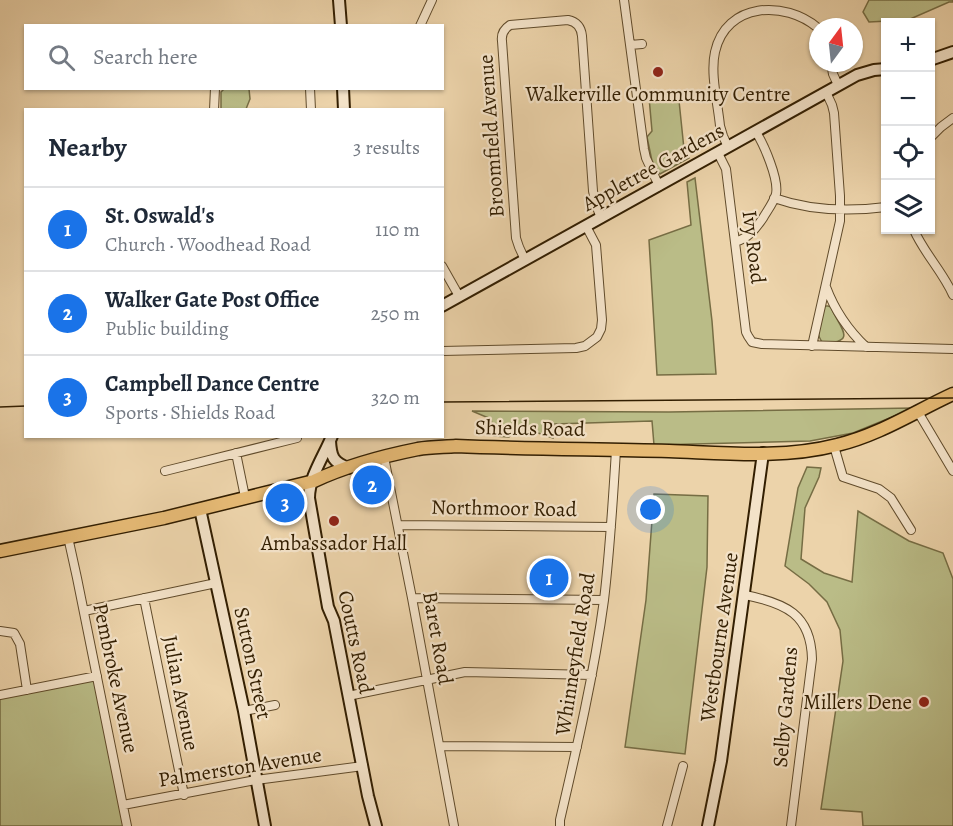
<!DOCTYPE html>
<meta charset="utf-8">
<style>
:root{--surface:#fff;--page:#f6f6f7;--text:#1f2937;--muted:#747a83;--line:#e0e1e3;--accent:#1a73e8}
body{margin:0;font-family:Alegreya,serif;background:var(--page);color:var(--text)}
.controls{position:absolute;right:18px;top:18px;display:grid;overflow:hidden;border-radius:0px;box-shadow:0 2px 4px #0004}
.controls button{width:54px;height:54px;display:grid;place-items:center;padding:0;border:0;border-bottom:2px solid var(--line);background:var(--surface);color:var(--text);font:30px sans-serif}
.compass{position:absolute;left:809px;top:18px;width:54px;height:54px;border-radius:50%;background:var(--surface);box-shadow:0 2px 4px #0004;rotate:15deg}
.you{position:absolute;left:651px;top:510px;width:21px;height:21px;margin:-15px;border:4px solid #fff;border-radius:50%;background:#1a73e8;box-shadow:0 0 0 9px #1a73e833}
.badge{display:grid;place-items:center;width:39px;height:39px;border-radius:50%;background:var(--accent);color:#fff;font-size:20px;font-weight:700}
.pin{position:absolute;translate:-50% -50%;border:3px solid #fff;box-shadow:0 2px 6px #0006}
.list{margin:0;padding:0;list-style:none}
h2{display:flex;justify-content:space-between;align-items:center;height:78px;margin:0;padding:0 24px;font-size:26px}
h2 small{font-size:20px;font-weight:400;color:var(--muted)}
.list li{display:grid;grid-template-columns:39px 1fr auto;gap:18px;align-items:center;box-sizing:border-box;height:84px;padding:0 24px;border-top:2px solid var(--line)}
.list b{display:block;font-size:22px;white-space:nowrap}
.list p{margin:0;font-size:20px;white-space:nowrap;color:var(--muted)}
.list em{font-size:20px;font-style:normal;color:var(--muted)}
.icon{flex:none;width:33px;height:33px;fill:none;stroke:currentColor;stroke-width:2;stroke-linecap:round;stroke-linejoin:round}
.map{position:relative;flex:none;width:953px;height:826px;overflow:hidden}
.search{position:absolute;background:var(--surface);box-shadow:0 2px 4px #0004;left:24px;top:24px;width:420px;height:66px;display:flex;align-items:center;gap:15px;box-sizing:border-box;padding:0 21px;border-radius:0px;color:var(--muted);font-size:22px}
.panel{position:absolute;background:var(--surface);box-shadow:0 2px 4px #0004;left:24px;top:108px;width:420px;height:330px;border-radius:0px}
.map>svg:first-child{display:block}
.green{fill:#babc87;stroke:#766d44;stroke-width:1.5}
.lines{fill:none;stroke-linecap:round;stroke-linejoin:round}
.street-casing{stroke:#604b2b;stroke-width:10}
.secondary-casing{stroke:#321e01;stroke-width:14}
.primary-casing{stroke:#321e01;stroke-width:15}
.street{stroke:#f3e2c8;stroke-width:8}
.secondary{stroke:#f3e2c8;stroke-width:10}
.primary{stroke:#e6ba75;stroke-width:12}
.tram{stroke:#321e01;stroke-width:1.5}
.poi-dot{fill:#8f2418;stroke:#f3e2c8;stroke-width:2}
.labels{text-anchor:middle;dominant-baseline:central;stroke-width:4.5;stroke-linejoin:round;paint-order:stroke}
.poi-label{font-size:21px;fill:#321e01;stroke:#f3e2c8}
.street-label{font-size:21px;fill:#321e01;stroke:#f3e2c8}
</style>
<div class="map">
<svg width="953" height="826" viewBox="0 0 953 826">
<rect width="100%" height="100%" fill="#ecd3aa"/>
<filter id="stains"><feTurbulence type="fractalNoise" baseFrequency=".00333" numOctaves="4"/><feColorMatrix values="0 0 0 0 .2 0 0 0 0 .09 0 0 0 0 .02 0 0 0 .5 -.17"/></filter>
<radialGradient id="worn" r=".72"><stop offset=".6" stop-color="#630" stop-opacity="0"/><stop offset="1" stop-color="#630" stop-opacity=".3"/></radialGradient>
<path class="green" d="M 869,0 L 953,0 L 953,2 L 949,2 L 908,20 L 869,22 L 863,12 Z
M 224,89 L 249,89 L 250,99 L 246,109 L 221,109 L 221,92 Z
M 678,91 L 684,149 L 689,158 L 660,174 L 652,161 L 647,137 L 652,131 L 649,97 Z
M 695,178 L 712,321 L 716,374 L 657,375 L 649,240 L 691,225 L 687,182 Z
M 824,306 L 828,306 L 831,307 C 838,326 860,343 823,343 C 813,332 821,320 824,306 Z
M 914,408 L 853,433 L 810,441 L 654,445 L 652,421 L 554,424 L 553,438 L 517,426 L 509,437 L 494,436 L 491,419 L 472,411 L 669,412 Z
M 807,467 L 821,468 L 819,477 L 805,508 L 801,559 L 824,573 L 852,582 L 858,511 L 909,541 L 943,553 L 953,579 L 953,826 L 863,826 L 862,812 L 821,809 L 843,661 L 840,630 L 827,602 L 809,584 L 785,566 L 798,488 Z
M 654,494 L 708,496 L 707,567 L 685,754 L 625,747 L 646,600 Z
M 96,679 L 126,826 L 0,826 L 0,697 Z"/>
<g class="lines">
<g class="street-casing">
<path id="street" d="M 624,0 L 644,149 L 646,158 L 659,186
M 420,26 L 432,0
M 630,45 L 642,44
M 831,63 L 833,74 L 838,85
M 310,88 L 311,110
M 214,110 L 215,88
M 930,138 L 941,127 L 953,118
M 728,147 L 723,136 L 720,126 C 718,104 710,74 715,52 C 726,2 785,0 818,28
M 718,153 L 726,169 L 746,332 L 748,336 L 752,342 L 762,344 L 953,349
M 774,198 C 811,211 847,212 886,207
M 914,230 C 924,253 943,272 953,295
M 735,242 C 748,238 755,230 763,218 C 767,211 774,202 776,194 C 779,179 764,145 756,132
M 525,260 L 519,247 L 516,238 L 502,41 C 501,34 504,29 510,25 L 568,20 C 577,22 581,27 582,36 L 593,191 L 596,205 L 601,218
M 442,266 L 459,296
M 826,287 C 835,311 847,329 866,347
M 812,346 L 840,221 L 840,196 L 834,113 L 832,105 L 826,92
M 442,351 L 576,348 L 585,346 L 597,337 L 601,329 L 602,320 L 596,245 L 586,226
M 918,412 L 953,471
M 834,446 L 843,477 L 879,489 L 891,498 L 911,530
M 236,453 L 245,497
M 384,457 L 412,598 L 454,826
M 165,471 L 297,438
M 398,525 L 611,527
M 68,537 L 77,578 L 127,826
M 745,595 C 785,603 811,614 812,659 L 791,826
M 144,598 L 184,795
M 412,598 L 604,600
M 84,611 L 216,583
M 0,631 L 14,633 L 20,644 L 27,690
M 0,695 L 97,676
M 348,696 L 465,672 L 592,675
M 244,711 L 275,705
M 440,746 L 577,747
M 123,805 L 256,780 L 363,766
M 560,826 L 560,820 C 577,747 594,674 604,600 C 610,550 613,500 616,450
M 667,826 L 683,766"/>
</g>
<g class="secondary-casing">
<path id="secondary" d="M 339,0 L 341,26
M 930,60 L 953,52
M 343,88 L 344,110
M 442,306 L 857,75 L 874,70 L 886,69
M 332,436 C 324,456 309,477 309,498 L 328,607 L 334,621 L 368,796 L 376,826
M 330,441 C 331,457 333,462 348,468
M 200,509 L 244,711 L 265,826
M 708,826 L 721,761 L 763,453"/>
</g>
<g class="primary-casing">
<path id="primary" d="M 0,551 L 164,518 L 314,481 C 346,466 383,456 418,449 C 430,447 444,447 456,446 C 527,449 598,449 669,451 C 725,453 783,459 837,445 C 879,435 914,412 953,394"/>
</g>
<use href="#street" class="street"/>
<use href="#secondary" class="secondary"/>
<use href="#primary" class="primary"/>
<path class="tram" d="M 442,402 L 953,398
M 0,407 L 26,406"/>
</g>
<g class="poi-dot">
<circle cx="658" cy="72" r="6"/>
<circle cx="334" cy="521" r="6"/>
<circle cx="924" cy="702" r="6"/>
</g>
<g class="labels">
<g class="poi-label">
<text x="658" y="94">Walkerville Community Centre</text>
<text x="334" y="543">Ambassador Hall</text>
<text x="912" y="702" text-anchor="end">Millers Dene</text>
</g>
<g class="street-label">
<text transform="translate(491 136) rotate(-94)">Broomfield Avenue</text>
<text transform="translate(653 167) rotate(-29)">Appletree Gardens</text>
<text transform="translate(754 247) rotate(83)">Ivy Road</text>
<text transform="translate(530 428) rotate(1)">Shields Road</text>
<text transform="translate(504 508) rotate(1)">Northmoor Road</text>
<text transform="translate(719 637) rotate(-82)">Westbourne Avenue</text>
<text transform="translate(438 638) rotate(80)">Baret Road</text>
<text transform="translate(356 642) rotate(78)">Coutts Road</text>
<text transform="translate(575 654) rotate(-81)">Whinneyfield Road</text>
<text transform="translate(253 663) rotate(78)">Sutton Street</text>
<text transform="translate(116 678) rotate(78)">Pembroke Avenue</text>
<text transform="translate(181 693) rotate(79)">Julian Avenue</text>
<text transform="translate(785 707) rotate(-85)">Selby Gardens</text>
<text transform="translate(240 767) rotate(-9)">Palmerston Avenue</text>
</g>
</g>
<rect width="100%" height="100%" filter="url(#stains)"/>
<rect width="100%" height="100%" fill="url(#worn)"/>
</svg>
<div class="controls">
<button>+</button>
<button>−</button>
<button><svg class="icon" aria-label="locate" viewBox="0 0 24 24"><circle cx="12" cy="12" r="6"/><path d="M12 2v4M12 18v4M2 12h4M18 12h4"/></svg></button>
<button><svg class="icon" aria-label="layers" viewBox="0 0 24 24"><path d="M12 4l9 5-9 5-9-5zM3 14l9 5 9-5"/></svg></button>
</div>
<svg class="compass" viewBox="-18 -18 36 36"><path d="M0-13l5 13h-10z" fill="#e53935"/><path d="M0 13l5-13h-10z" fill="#747a83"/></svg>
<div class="you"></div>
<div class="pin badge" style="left:549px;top:578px">1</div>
<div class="pin badge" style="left:372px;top:485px">2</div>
<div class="pin badge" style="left:285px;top:503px">3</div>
<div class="search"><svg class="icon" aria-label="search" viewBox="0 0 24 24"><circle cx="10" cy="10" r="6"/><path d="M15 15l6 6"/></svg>Search here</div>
<section class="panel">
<h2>Nearby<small>3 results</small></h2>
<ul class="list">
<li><span class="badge">1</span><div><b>St. Oswald's</b><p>Church · Woodhead Road</p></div><em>110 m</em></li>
<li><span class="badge">2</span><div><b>Walker Gate Post Office</b><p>Public building</p></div><em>250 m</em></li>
<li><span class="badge">3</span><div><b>Campbell Dance Centre</b><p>Sports · Shields Road</p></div><em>320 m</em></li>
</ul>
</section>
</div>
